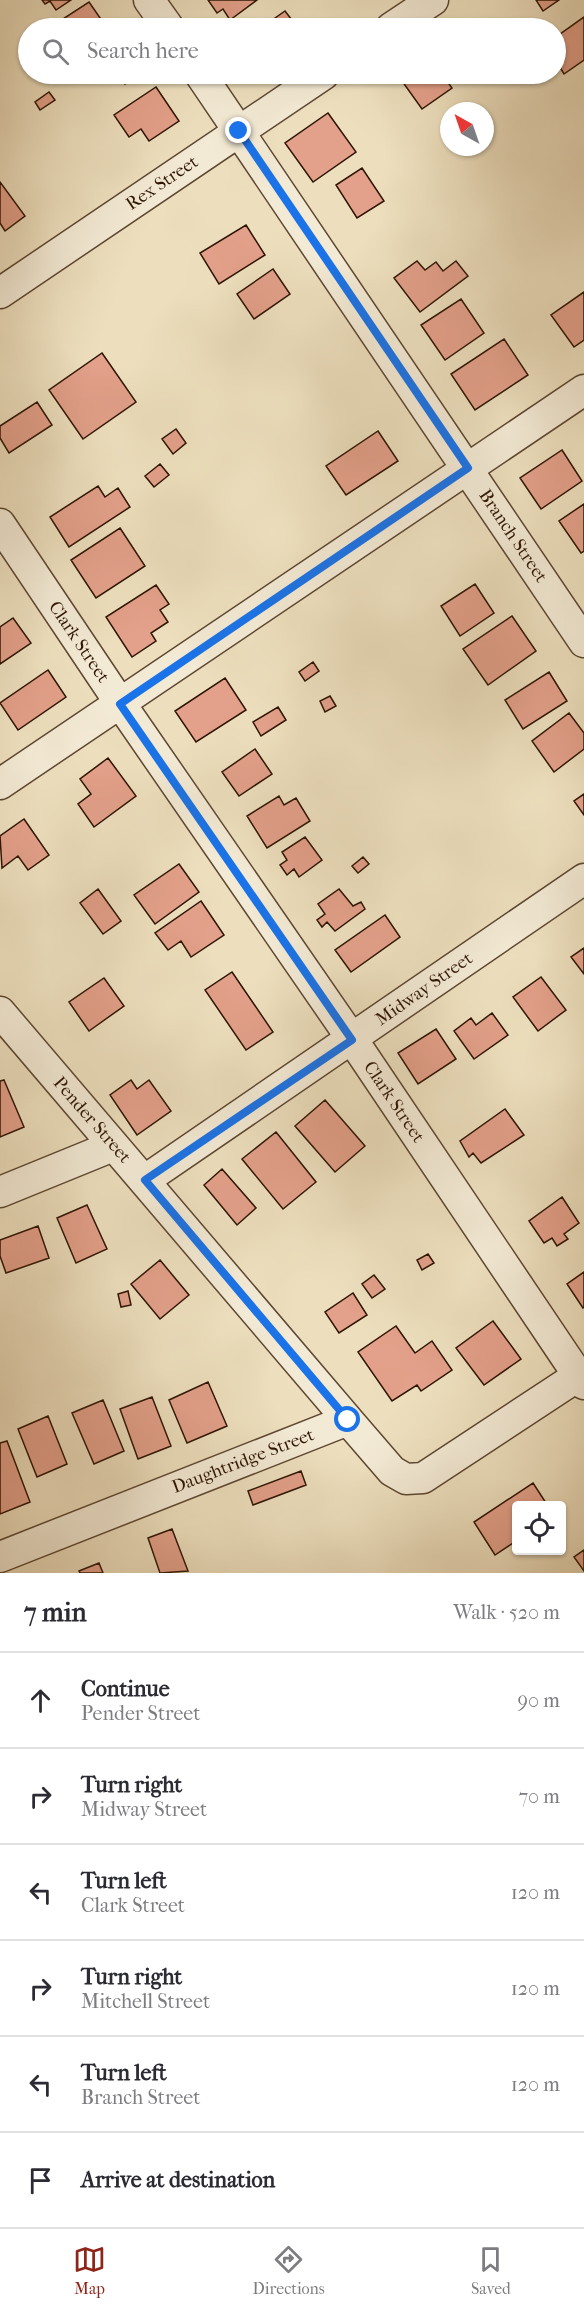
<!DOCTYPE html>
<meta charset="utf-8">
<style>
:root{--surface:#fff;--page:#f2f2f3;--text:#2b2b33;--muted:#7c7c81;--line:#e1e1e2;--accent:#8f2418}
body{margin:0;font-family:"IM FELL French Canon",serif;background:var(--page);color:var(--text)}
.controls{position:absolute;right:18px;bottom:18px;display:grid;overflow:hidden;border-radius:6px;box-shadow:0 2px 4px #0004}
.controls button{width:54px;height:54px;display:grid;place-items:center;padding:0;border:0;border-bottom:2px solid var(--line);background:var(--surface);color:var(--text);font:30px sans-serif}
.compass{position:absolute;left:440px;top:102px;width:54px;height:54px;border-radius:50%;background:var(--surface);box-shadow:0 2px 4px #0004;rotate:320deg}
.stop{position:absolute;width:18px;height:18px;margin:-14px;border:4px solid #1a73e8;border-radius:50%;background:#fff}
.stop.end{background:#1a73e8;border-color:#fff;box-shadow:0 2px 6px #0008}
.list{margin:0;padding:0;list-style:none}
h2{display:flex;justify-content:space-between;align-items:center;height:78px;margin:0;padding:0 24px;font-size:26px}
h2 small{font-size:20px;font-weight:400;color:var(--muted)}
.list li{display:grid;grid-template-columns:39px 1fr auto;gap:18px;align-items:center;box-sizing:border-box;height:96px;padding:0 24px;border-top:2px solid var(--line)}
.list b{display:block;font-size:22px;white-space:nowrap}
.list p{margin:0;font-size:20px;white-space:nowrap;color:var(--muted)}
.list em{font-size:20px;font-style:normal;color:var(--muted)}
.icon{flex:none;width:33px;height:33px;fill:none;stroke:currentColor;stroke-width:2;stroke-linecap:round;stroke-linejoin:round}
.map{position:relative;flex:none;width:584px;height:1573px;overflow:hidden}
.search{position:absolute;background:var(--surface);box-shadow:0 2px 4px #0004;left:18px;right:18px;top:18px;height:66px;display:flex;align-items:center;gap:15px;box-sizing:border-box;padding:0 21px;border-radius:33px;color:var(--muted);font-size:22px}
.sheet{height:654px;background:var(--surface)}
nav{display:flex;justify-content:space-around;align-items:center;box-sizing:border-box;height:84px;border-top:2px solid var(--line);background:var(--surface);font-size:16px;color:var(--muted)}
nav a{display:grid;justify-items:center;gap:3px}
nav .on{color:var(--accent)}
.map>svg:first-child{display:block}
.building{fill:#e3a08a;stroke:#2d1402;stroke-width:1.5}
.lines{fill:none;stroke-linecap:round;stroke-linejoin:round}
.minor-casing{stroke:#5d4731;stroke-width:33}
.minor{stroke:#f3ead5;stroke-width:30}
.route{stroke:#1a73e8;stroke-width:8}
.labels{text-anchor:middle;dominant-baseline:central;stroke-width:4.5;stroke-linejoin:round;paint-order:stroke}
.street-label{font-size:18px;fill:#2d1402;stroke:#f3ead5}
</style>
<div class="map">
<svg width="584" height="1573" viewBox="0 0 584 1573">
<rect width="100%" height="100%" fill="#eddfbe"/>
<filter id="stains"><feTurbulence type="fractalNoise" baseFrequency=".00333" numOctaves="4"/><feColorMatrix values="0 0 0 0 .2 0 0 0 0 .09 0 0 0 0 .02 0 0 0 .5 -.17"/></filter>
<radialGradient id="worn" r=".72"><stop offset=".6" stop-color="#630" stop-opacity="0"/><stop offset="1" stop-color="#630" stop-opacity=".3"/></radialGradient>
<path class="building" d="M 42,0 L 71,0 L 56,10 L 50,1 L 45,4 Z
M 208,0 L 257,0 L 230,20 L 223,9 L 217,13 Z
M 536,0 L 559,0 L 543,11 Z
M 89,2 L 107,28 L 49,28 Z
M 285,11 L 298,28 L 261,28 Z
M 584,17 L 584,60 L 564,74 L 556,61 L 556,37 Z
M 117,74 L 141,74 L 125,84 Z
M 397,74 L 442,74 L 452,88 L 422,109 Z
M 156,87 L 179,121 L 149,141 L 141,129 L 129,137 L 114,115 Z
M 49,92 L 55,100 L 40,110 L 35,102 Z
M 328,113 L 356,152 L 313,182 L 285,143 Z
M 362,168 L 384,201 L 357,218 L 336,185 Z
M 0,182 L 25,216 L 5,231 L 0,223 Z
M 246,225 L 265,255 L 219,284 L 200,253 Z
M 417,261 L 425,270 L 436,262 L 443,271 L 456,261 L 468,276 L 420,312 L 394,278 Z
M 273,269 L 290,294 L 254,319 L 237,294 Z
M 584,292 L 584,340 L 574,347 L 551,315 Z
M 461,299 L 484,333 L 445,360 L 421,325 Z
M 504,339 L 528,375 L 475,410 L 451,374 Z
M 102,353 L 136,402 L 83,439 L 49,390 Z
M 37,402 L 52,425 L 9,453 L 0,438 L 0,426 Z
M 176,429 L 186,443 L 173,454 L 162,439 Z
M 378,431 L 398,461 L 346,495 L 326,466 Z
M 562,450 L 582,481 L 541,509 L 520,478 Z
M 160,464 L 169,475 L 154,487 L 145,476 Z
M 98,486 L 105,497 L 118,488 L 130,507 L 69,547 L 50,517 Z
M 584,504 L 584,551 L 581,553 L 559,521 Z
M 120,528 L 145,566 L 96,598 L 71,560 Z
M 475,584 L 494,613 L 460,636 L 441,606 Z
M 156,585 L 169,604 L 160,610 L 168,622 L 151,633 L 156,641 L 132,657 L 106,617 Z
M 512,616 L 536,651 L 488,685 L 463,649 Z
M 13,618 L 31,643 L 0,664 L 0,627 Z
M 313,662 L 319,671 L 305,681 L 299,672 Z
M 48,670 L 66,697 L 18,730 L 0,703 Z
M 549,672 L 567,701 L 523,729 L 505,700 Z
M 225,678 L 246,710 L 196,742 L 175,711 Z
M 330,696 L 336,706 L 325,712 L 320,701 Z
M 278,707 L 286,720 L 261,736 L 253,722 Z
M 569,713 L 584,733 L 584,749 L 554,772 L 532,741 Z
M 255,749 L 272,774 L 239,796 L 222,772 Z
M 108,758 L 136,796 L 94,827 L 78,804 L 91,794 L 80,779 Z
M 584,794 L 584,815 L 574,801 Z
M 279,796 L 284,805 L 296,798 L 310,821 L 267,848 L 247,816 Z
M 24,819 L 49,855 L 28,870 L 18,856 L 2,868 L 0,836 Z
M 305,837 L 322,860 L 299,877 L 294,869 L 287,875 L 280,865 L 287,860 L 282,852 Z
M 363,857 L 369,864 L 358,873 L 352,866 Z
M 179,864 L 199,892 L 155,924 L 134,895 Z
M 98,889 L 121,921 L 103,934 L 80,903 Z
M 339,889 L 353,906 L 361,902 L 365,909 L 335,931 L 327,922 L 322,927 L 317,920 L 325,914 L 318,904 Z
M 201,901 L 224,935 L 191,957 L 181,941 L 168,950 L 155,933 Z
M 385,915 L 400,937 L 351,972 L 335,950 Z
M 584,948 L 584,974 L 571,957 Z
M 232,972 L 273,1032 L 246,1050 L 205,990 Z
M 541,977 L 566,1010 L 538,1031 L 513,997 Z
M 104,978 L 124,1006 L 89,1031 L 69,1002 Z
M 492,1013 L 508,1035 L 474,1059 L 454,1031 L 471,1018 L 476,1025 Z
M 436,1029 L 456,1059 L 418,1084 L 398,1053 Z
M 4,1080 L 24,1127 L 0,1137 L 0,1081 Z
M 131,1080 L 137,1089 L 149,1080 L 171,1111 L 137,1135 L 110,1095 Z
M 325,1100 L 365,1146 L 335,1172 L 295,1126 Z
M 505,1109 L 524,1135 L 481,1163 L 473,1153 L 469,1157 L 460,1141 Z
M 276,1132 L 316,1182 L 283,1209 L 242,1159 Z
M 222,1169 L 256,1208 L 237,1225 L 204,1185 Z
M 562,1197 L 579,1223 L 564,1234 L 568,1239 L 557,1246 L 552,1238 L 544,1243 L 529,1221 Z
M 87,1205 L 107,1249 L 76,1263 L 57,1218 Z
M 38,1226 L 49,1258 L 6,1273 L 0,1256 L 0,1240 Z
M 428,1254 L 434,1263 L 422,1270 L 417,1260 Z
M 160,1260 L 189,1295 L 160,1319 L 131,1284 Z
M 584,1272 L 584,1307 L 583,1308 L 567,1284 Z
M 374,1275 L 385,1289 L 372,1298 L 362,1284 Z
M 128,1291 L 131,1305 L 121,1307 L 118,1294 Z
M 353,1293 L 367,1315 L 339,1333 L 325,1312 Z
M 493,1321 L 521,1359 L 484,1385 L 456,1348 Z
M 396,1326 L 415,1353 L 432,1341 L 452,1370 L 421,1391 L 417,1385 L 392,1401 L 358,1352 Z
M 208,1382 L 227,1426 L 187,1443 L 169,1400 Z
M 152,1397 L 171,1446 L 138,1459 L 120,1409 Z
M 103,1400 L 124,1451 L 94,1464 L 72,1413 Z
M 48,1416 L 67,1464 L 37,1477 L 18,1429 Z
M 7,1441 L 30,1502 L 0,1514 L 0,1443 Z
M 301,1471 L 306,1485 L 253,1505 L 248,1491 Z
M 533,1483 L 548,1506 L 516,1506 L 516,1541 L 495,1555 L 474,1522 Z
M 172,1529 L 188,1571 L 160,1573 L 148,1538 Z
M 584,1550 L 584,1571 L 574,1557 Z
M 99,1563 L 103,1573 L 80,1573 L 79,1571 Z"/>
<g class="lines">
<g class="minor-casing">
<path id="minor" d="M 149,0 L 169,28
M 391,28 L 433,0
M 200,74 L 584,642
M 0,293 L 324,74
M 0,524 L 120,703 L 352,1039 L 584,1384
M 0,784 L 584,390
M 0,1012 L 348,1420
M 145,1180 L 584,879
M 0,1192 L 113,1146
M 0,1557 L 348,1420 L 392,1471 L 406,1479 L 423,1478 L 584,1372"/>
</g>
<use href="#minor" class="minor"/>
</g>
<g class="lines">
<path class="route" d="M 239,131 L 468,468 L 120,704 L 352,1040 L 145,1180 L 348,1420"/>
</g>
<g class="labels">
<g class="street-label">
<text transform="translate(162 183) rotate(-34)">Rex Street</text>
<text transform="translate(513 536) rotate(56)">Branch Street</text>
<text transform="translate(79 642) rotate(56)">Clark Street</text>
<text transform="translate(424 989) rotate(-35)">Midway Street</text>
<text transform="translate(394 1102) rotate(56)">Clark Street</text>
<text transform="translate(92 1120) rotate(49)">Pender Street</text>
<text transform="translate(243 1461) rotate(-21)">Daughtridge Street</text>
</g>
</g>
<rect width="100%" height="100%" filter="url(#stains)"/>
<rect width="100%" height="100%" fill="url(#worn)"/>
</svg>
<div class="controls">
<button><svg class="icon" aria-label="locate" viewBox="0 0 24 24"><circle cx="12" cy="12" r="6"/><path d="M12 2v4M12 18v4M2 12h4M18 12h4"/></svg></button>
</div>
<svg class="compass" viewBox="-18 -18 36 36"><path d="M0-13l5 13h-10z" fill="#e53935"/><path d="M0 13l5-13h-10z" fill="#7c7c81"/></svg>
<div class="stop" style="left:348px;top:1420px"></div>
<div class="stop end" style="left:239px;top:131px"></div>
<div class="search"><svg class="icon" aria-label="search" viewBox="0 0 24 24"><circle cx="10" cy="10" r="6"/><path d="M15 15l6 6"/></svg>Search here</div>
</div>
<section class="sheet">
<h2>7 min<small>Walk · 520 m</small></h2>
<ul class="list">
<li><svg class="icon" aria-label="ahead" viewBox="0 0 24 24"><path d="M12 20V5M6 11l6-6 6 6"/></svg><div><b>Continue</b><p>Pender Street</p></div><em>90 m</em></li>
<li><svg class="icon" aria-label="right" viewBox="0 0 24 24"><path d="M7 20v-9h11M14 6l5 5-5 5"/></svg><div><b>Turn right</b><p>Midway Street</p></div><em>70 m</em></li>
<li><svg class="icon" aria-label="left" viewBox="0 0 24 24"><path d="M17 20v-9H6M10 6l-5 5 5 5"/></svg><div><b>Turn left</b><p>Clark Street</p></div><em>120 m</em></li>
<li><svg class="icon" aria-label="right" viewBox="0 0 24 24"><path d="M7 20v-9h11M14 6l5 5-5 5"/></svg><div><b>Turn right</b><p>Mitchell Street</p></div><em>120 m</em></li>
<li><svg class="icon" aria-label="left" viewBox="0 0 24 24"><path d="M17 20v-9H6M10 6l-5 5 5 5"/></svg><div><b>Turn left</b><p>Branch Street</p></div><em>120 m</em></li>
<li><svg class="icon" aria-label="arrive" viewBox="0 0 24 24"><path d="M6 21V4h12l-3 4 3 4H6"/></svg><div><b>Arrive at destination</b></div></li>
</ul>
</section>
<nav>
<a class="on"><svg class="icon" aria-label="map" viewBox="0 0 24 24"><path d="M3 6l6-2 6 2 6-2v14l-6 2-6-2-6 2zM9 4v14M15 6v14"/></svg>Map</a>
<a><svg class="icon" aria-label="directions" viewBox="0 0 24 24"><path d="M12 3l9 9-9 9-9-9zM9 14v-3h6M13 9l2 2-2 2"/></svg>Directions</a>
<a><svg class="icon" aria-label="saved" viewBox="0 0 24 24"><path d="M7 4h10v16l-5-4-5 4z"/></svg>Saved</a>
</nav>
